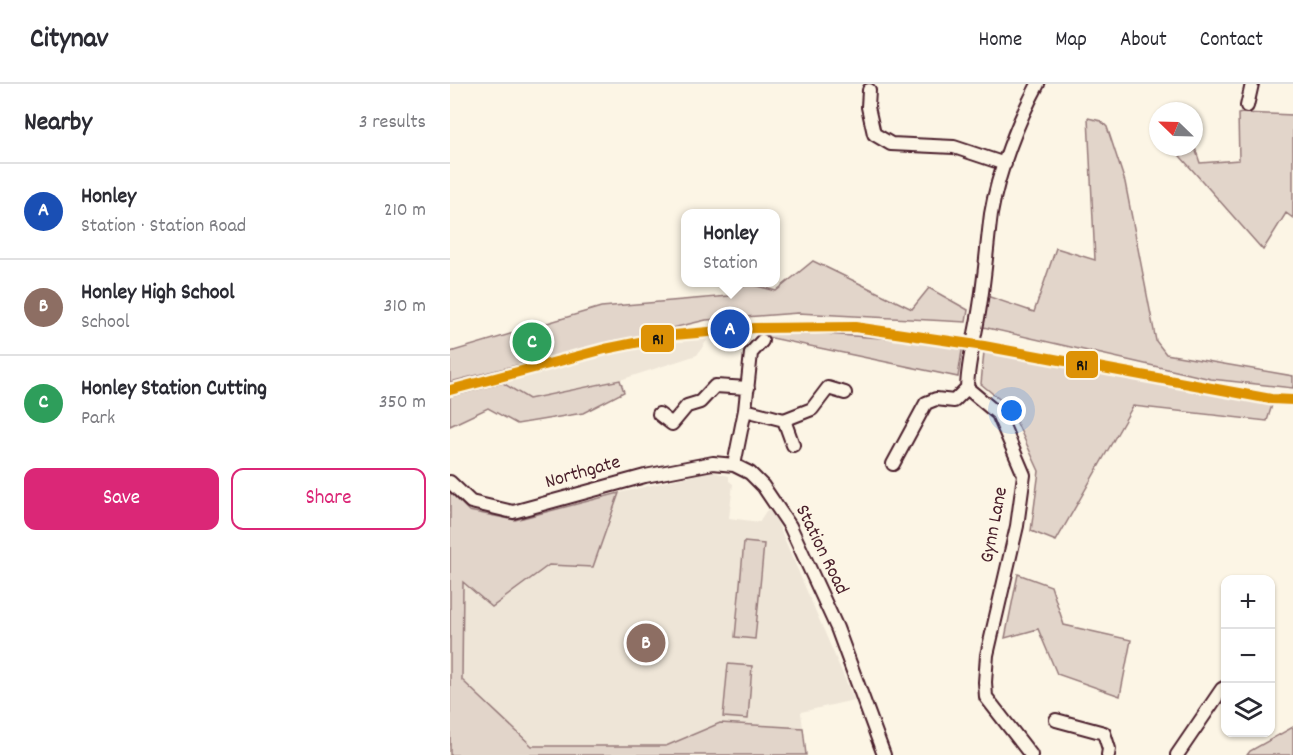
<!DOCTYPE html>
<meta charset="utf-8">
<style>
:root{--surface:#fff;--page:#f2f2f3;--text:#2b2b33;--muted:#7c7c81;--line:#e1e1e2;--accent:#db2777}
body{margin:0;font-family:Dekko,sans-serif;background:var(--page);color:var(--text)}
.controls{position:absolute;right:18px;bottom:18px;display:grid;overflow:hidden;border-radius:12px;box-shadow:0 2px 4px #0004}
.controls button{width:54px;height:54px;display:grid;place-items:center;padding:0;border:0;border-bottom:2px solid var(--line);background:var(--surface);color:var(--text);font:30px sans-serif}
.compass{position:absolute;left:699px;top:18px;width:54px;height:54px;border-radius:50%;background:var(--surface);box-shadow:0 2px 4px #0004;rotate:293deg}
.you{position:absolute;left:562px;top:327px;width:21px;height:21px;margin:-15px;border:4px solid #fff;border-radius:50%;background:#1a73e8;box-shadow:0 0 0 9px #1a73e833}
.badge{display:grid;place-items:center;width:39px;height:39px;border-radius:50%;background:var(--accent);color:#fff;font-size:20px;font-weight:700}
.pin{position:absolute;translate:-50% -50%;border:3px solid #fff;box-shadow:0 2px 6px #0006}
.popup{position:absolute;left:231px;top:125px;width:99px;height:78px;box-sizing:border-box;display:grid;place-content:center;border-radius:12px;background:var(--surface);filter:drop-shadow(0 2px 4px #0005);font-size:20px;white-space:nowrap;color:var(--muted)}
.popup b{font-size:22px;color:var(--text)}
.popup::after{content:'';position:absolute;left:50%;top:100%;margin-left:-12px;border:12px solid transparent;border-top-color:var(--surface)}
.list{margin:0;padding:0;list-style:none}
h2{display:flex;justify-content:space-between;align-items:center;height:78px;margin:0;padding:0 24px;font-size:26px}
h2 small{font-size:20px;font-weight:400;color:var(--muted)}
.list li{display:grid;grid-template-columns:39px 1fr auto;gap:18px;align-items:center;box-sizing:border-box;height:96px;padding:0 24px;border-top:2px solid var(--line)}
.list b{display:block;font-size:22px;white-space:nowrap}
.list p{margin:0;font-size:20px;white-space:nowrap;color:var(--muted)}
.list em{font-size:20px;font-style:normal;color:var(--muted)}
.actions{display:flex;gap:12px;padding:18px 24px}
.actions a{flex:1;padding:14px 0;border:2px solid var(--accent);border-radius:12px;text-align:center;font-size:21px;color:var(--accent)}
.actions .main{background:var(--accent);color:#fff}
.icon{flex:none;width:33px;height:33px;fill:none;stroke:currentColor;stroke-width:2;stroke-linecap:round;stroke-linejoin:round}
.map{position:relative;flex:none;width:843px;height:671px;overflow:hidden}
header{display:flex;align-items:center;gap:36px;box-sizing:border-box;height:84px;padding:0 30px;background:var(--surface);border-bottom:2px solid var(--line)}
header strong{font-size:28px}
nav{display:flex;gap:33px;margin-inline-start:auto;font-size:21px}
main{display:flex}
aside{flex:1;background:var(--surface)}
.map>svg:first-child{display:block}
.built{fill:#eee5d7}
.green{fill:#e2d5ca;stroke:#967a7a;stroke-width:1.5}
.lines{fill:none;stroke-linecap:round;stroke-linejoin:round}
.minor-casing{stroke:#4a1f2b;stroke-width:16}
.minor{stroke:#fcf5e5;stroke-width:12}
.rail-1-casing{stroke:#fcf5e5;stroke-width:15}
.rail-1{stroke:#dd9206;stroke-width:10}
.labels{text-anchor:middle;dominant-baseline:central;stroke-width:5;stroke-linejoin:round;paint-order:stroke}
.street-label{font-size:20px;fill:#4a1f2b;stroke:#fcf5e5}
.line-badge{stroke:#fcf5e5;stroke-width:2}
.pale-badge-label{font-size:16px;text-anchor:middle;font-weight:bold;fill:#111}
</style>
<header>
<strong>Citynav</strong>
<nav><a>Home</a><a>Map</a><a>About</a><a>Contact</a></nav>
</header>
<main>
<aside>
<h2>Nearby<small>3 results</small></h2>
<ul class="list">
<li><span class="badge" style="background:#1a4fb4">A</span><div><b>Honley</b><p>Station · Station Road</p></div><em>210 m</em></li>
<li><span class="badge" style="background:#8d6e63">B</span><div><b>Honley High School</b><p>School</p></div><em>310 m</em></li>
<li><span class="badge" style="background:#2e9e5b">C</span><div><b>Honley Station Cutting</b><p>Park</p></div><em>350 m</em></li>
</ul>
<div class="actions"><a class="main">Save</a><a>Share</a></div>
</aside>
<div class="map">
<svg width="843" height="671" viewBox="0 0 843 671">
<rect width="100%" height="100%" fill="#fcf5e5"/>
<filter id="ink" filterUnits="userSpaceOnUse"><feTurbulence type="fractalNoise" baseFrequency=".0167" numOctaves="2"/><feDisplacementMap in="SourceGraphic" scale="12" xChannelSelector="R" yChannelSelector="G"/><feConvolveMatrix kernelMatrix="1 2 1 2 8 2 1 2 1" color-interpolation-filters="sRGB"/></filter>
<g filter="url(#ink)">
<path class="built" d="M 260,252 L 247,271 L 170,296 L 78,315 L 53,299 L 151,269 Z
M 260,387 L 279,392 L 279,397 L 283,400 L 279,434 L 309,438 L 316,427 L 321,424 L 404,616 L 351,628 L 353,644 L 270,639 L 216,662 L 82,662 L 12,596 L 13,497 L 42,523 L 99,481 L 143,483 L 169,409 Z"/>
<path class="green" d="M 792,29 L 843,31 L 843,134 L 836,129 L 813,166 L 730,72 L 745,64 L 750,79 L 789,76 L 788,30 Z
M 638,34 L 651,37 L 657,43 L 675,98 L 706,257 L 716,270 L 843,292 L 843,304 L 761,295 L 533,243 L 537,212 L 584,228 L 606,164 L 645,176 Z
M 363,177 L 462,225 L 479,204 L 518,226 L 516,238 L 348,229 L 256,236 L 75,279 L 0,298 L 0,268 L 151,223 L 279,212 L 296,199 L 326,207 Z
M 320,246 L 513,260 L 508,293 L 317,253 Z
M 535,257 L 775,312 L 823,318 L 817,337 L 683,322 L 606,457 L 581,447 L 589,387 L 560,324 L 531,300 Z
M 170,296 L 174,308 L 133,329 L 67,340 L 38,324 L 0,342 L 0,313 L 53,299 L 79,315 Z
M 0,408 L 19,427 L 65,436 L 169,409 L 143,483 L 99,481 L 42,523 L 13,498 L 12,596 L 82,662 L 216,662 L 270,639 L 353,644 L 356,671 L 0,671 Z
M 294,458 L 314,460 L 305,555 L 285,553 Z
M 568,490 L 601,502 L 614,541 L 681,556 L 670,612 L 607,590 L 588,545 L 555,554 Z
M 278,580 L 302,582 L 298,635 L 273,633 Z
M 843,643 L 843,671 L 797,671 L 800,667 Z"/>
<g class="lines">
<g class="minor-casing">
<path id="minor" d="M 419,6 L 418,23 L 424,50 L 441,60 L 504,63 L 555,80
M 797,22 L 802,0
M 295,326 L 334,336 L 343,361
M 209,330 L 222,340 L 237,322 L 250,318 L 265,302 L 298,304
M 334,336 L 362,325 L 378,304 L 395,309
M 443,380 L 476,319 L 486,315 L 504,317 L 517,304
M 284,381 L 295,326 L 301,269 L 312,257
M 0,398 L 21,418 L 63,428 L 195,392 L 263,379 L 284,381 L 300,389 L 313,402 L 340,442 L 387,544 L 434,671
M 606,636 L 654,649 L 659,665 L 658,671
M 581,671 L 536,613 L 535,598 L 537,571 L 567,442 L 574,391 L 548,330 L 517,304 C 518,275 526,250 530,222 C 535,191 537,161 541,130 C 548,88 568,37 588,0
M 727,671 L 772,605 L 776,603"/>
</g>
<use href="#minor" class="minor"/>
<g class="rail-1-casing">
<path id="rail-1" d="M 0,306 L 155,265 L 224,251 L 304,244 L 405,243 L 534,262 L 821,315 L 843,316"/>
</g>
<use href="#rail-1" class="rail-1"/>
</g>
</g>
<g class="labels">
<g class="street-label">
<text transform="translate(133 389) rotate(-16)">Northgate</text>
<text transform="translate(545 441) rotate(-79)">Gynn Lane</text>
<text transform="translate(371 466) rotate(64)">Station Road</text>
</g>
</g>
<g class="line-badge">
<rect x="190" y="240" width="35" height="29" rx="6" fill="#dd9206"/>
<rect x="615" y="266" width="34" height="29" rx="6" fill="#dd9206"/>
</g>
<g class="pale-badge-label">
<text x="208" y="260">R1</text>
<text x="632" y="286">R1</text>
</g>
</svg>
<div class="controls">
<button>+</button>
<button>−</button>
<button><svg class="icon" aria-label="layers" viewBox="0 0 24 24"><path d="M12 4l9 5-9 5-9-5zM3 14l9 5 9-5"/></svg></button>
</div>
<svg class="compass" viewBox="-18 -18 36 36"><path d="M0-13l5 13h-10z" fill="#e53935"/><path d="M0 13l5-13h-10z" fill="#7c7c81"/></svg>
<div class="you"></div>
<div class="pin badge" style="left:280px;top:245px;background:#1a4fb4">A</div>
<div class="popup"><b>Honley</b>Station</div>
<div class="pin badge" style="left:196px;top:559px;background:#8d6e63">B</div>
<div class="pin badge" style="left:82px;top:258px;background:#2e9e5b">C</div>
</div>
</main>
